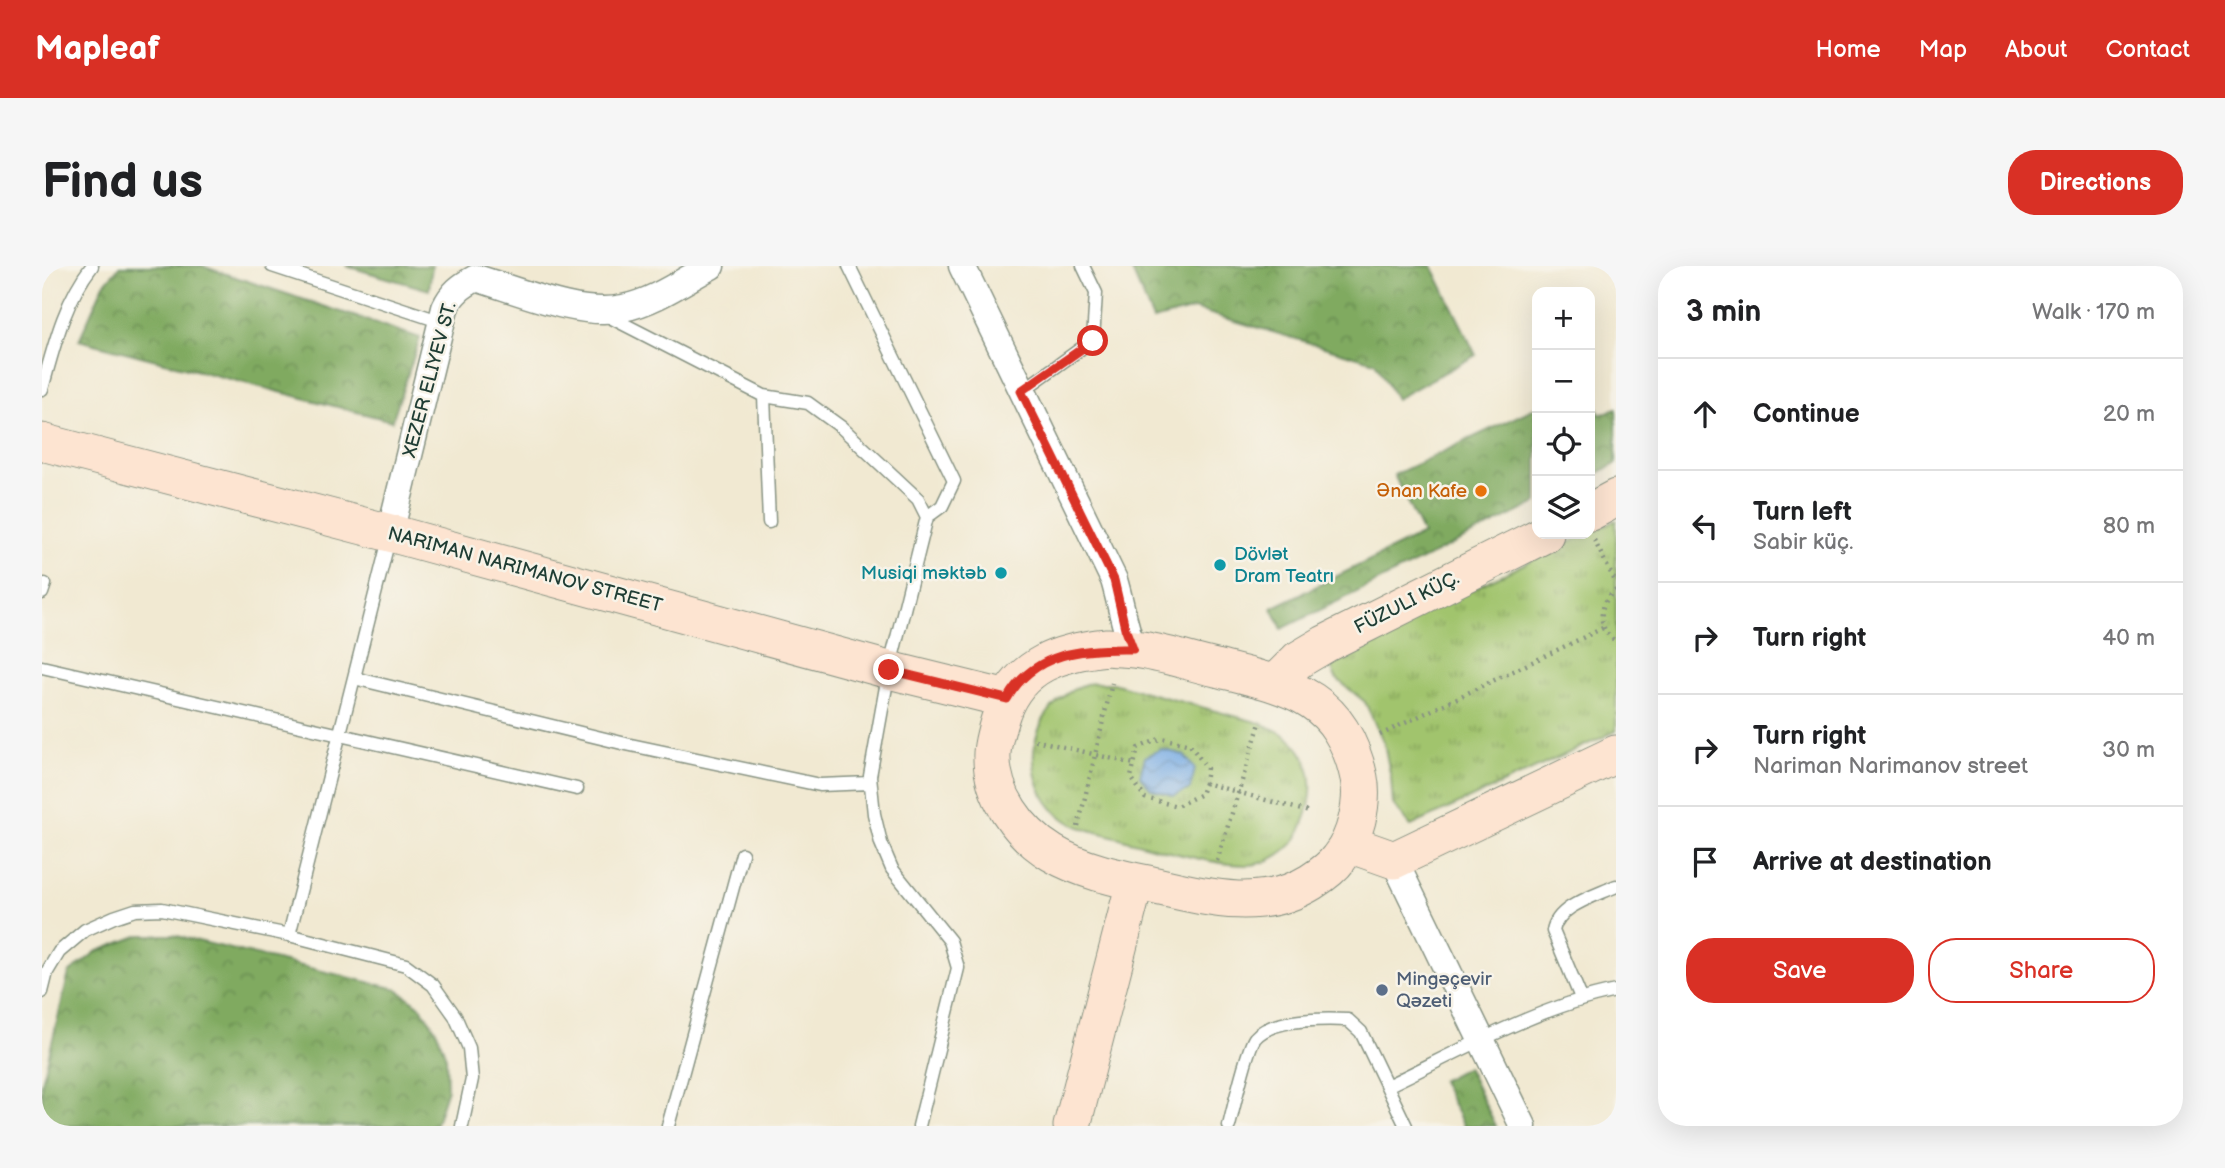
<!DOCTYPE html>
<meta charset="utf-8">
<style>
:root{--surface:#fff;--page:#f6f6f6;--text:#202124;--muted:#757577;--line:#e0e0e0;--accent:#d93025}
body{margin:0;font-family:"Balsamiq Sans",sans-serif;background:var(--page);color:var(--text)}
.controls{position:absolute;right:21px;top:21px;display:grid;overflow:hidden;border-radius:14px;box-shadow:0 7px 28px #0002}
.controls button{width:63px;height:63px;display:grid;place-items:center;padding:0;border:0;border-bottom:2px solid var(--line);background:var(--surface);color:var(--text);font:35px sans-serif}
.stop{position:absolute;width:21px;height:21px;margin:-16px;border:5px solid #d93025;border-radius:50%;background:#fff}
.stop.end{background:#d93025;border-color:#fff;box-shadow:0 2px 7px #0008}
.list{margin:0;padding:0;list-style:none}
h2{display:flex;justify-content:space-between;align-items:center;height:91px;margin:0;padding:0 28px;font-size:30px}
h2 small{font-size:23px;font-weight:400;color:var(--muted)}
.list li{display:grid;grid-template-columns:46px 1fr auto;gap:21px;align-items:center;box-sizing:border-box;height:112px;padding:0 28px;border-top:2px solid var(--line)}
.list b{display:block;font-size:26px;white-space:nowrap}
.list p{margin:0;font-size:23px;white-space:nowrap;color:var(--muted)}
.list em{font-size:23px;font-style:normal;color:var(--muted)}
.actions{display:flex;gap:14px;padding:21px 28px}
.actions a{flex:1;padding:16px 0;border:2px solid var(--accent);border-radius:28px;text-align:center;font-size:24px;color:var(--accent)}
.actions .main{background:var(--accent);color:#fff}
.icon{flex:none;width:38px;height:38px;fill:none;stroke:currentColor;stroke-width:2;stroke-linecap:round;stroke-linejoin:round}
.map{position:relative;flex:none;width:1574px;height:860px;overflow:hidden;border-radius:28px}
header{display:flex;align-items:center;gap:42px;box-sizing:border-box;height:98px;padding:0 35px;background:var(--accent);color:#fff}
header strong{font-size:33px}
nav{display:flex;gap:38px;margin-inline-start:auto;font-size:24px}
.intro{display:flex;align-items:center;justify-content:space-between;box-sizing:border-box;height:168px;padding:0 42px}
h1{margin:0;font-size:49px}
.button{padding:18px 32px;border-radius:28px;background:var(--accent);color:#fff;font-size:24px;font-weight:700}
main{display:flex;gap:42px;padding:0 42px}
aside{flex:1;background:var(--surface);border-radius:28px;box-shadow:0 7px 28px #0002}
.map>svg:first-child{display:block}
.grass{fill:url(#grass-tufts);stroke:#608050;stroke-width:2}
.forest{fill:url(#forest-crowns);stroke:#50744a;stroke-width:2}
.water{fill:url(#water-waves);stroke:#4c748c;stroke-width:2}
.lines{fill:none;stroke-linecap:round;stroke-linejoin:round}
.lane-casing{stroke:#889383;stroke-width:15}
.street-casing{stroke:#889383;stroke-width:29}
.secondary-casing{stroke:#889383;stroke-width:39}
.path{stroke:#889383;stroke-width:4.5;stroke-dasharray:2 5;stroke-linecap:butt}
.lane{stroke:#fff;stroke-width:12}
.street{stroke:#fff;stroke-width:26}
.secondary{stroke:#fde4d1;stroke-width:37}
.route{stroke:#d93025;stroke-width:9}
.food-dot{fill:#e8710a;stroke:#f7f3e8;stroke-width:2.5}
.culture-dot{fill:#0f9aa8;stroke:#f7f3e8;stroke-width:2.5}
.service-dot{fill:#5c6f8a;stroke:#f7f3e8;stroke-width:2.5}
.labels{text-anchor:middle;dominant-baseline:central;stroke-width:5;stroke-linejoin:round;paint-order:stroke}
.street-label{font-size:19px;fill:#1f3d34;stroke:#f7f3e8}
.food-label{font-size:19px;fill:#c56008;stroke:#f7f3e8;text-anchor:end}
.culture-label{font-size:19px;fill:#0d838f;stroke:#f7f3e8;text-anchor:start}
.service-label{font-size:19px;fill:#4e5e75;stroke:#f7f3e8;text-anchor:start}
</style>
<header>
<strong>Mapleaf</strong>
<nav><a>Home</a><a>Map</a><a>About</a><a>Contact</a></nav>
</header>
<div class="intro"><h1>Find us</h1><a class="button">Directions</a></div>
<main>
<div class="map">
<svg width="1574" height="860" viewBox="0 0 1574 860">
<defs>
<pattern id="grass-tufts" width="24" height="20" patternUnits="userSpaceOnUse" patternTransform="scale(1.75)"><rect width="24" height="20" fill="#a1c46d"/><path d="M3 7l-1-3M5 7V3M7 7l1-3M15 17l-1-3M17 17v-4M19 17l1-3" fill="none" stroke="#83a05a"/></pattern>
<pattern id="forest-crowns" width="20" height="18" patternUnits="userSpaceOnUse" patternTransform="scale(1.75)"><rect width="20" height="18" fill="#80aa60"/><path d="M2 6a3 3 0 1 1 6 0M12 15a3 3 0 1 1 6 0" fill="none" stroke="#688c50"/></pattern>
<pattern id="water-waves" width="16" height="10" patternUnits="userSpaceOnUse" patternTransform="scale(1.75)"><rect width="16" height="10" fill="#78ace5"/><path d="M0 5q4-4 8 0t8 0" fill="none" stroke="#628dba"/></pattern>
</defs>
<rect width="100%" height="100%" fill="#f7f3e8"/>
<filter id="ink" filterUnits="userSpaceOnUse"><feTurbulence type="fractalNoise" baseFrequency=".0143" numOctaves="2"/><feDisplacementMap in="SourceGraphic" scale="14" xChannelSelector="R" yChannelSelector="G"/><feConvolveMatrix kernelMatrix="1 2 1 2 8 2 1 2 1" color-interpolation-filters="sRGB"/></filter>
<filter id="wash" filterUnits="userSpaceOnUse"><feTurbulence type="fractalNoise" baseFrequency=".00686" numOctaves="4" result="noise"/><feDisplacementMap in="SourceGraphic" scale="28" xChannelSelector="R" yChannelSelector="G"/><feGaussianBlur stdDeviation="1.57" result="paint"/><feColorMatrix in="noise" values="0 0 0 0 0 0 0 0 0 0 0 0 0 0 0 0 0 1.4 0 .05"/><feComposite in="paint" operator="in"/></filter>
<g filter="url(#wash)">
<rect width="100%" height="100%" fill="#f1e9d2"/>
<path class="grass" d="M 1574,254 L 1574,465 L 1369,560 L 1351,538 L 1349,512 L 1342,477 L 1323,436 L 1294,412 L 1285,393 Z
M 1070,417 L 1218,457 C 1229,462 1241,466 1250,475 C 1274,498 1273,530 1261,558 C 1259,563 1257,569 1254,573 C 1245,585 1229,595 1215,598 C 1185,604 1106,580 1074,571 C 1061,567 1046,565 1033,559 C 1027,557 1021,552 1016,548 C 983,517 984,464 1017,434 C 1024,428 1034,421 1044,418 C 1052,417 1062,417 1070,417 Z"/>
<path class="forest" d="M 78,0 L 160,0 L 378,72 L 350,155 L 37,74 L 62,18 Z
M 304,0 L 390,0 L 387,24 Z
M 1088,0 L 1390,0 L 1434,89 L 1354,133 L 1333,96 L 1152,43 L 1111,54 Z
M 1548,127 L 1558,149 L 1574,142 L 1574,198 L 1548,211 Z
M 1495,141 L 1495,237 L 1240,363 L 1230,342 L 1381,268 L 1352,209 Z
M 98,669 L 131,669 L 355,723 L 379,741 L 395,766 L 404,791 L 405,823 L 393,860 L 0,860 L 0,817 L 27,707 L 54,686 Z
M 1425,801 L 1454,860 L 1422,860 L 1399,815 Z"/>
<path class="water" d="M 1119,483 L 1142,489 L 1153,503 L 1148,523 L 1132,530 L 1109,523 L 1098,510 L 1103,491 Z"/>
</g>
<g filter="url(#ink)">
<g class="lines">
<g class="lane-casing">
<path id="lane" d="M 230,0 L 400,56
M 807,0 L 912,215 L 900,240 L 885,251
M 564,49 L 722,130 L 766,137 L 799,161 L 876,233 L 885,251 L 847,404 L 828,510 L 832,548 L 839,577 L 850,603 L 908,675 L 916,702 L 877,860
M 0,123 C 12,80 22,36 50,0
M 980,125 L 1051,74 L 1054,27 L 1041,0
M 722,130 L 727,256
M 0,327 L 3,318
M 0,401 L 535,523
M 312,412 L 584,478 L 778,519 L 828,517
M 247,669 L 348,269
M 0,726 L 5,706 L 17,686 L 43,664 L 72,651 L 93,644 L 120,643 L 247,669 L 364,699 L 391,719 L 413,750 L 427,782 L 430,813 L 420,860
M 1539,732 L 1511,665 C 1515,640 1553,630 1574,620
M 1345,820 C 1416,786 1497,740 1574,725
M 626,860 L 700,588
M 1187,860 C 1191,844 1205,782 1213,772 C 1230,752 1281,753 1306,754 L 1319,766 L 1364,860"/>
</g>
<g class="street-casing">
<path id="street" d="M 920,0 L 1072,314 C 1079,337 1082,360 1091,383
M 348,267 L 403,42 C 410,27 419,20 434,12 C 475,24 539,52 581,42 C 612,36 641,15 669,0
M 1352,594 L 1481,860"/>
</g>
<g class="secondary-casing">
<path id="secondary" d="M 0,176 L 348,267 L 847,404 L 965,433
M 1548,246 L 1574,232
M 1065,381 C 1074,382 1083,382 1092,383 C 1119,386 1147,396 1174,402 C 1246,420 1299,428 1317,512 C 1322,537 1313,573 1297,592 C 1290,602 1280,609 1269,616 C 1219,647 1163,631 1110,619 C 1077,612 1040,605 1010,587 C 977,567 948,528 950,487 C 951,474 956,458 960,446 C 978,398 1018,386 1065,381 Z
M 1233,417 L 1256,394 L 1283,378 L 1503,268
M 1307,578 L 1352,594 L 1574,488
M 1030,860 L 1093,616"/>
</g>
<path class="path" d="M 1552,274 L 1574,317
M 1574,324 C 1556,337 1554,363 1574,375
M 1338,469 L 1561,362
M 993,474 L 1092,498
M 1163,517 L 1159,528 L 1135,540 L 1103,532 L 1089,511 L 1096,482 L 1120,472 L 1148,479 L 1165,502 L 1163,517 L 1267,546
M 1036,561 L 1070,417
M 1175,595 L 1218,457"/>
<use href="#lane" class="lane"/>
<use href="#street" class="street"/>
<use href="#secondary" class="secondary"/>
</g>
</g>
<g class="lines" filter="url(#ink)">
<path class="route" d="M 847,404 L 965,433 C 992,385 1043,382 1091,383 L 1083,362 L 1072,314 L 979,125 L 1051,75"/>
</g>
<circle class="food-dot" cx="1439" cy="225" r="7"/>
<g class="culture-dot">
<circle cx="1178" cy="299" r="7"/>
<circle cx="959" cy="307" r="7"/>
</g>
<circle class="service-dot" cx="1340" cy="724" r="7"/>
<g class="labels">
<g class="street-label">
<text transform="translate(388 114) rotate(-75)">XEZER ELIYEV ST.</text>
<text transform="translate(483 304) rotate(15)">NARIMAN NARIMANOV STREET</text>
<text transform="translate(1365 337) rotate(-27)">FÜZULI KÜÇ.</text>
</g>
<g class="food-label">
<text x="1425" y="225">Ənan Kafe</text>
</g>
<g class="culture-label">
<text x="1192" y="288">Dövlət<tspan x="1192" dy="22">Dram Teatrı</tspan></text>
<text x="945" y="307" text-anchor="end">Musiqi məktəb</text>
</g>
<g class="service-label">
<text x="1354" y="713">Mingəçevir<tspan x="1354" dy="22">Qəzeti</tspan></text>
</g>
</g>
</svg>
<div class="controls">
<button>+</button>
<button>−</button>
<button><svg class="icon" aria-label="locate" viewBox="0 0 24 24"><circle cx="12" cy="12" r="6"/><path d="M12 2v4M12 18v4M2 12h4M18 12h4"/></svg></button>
<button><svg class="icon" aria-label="layers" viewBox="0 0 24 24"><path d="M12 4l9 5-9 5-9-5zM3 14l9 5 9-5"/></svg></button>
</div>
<div class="stop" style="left:1051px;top:75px"></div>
<div class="stop end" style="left:847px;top:404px"></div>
</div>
<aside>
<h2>3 min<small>Walk · 170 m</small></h2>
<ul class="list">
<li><svg class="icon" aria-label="ahead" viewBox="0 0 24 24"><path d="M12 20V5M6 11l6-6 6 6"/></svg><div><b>Continue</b></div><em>20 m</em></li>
<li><svg class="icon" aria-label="left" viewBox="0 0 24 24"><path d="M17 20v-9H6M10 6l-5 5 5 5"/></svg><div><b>Turn left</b><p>Sabir küç.</p></div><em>80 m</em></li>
<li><svg class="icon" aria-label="right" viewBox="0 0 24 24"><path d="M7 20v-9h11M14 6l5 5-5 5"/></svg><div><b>Turn right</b></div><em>40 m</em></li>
<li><svg class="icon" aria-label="right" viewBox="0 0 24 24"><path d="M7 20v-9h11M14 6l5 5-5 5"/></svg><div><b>Turn right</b><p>Nariman Narimanov street</p></div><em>30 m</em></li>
<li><svg class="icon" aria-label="arrive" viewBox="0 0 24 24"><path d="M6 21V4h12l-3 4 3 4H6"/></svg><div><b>Arrive at destination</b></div></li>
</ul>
<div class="actions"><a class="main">Save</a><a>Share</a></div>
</aside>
</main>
